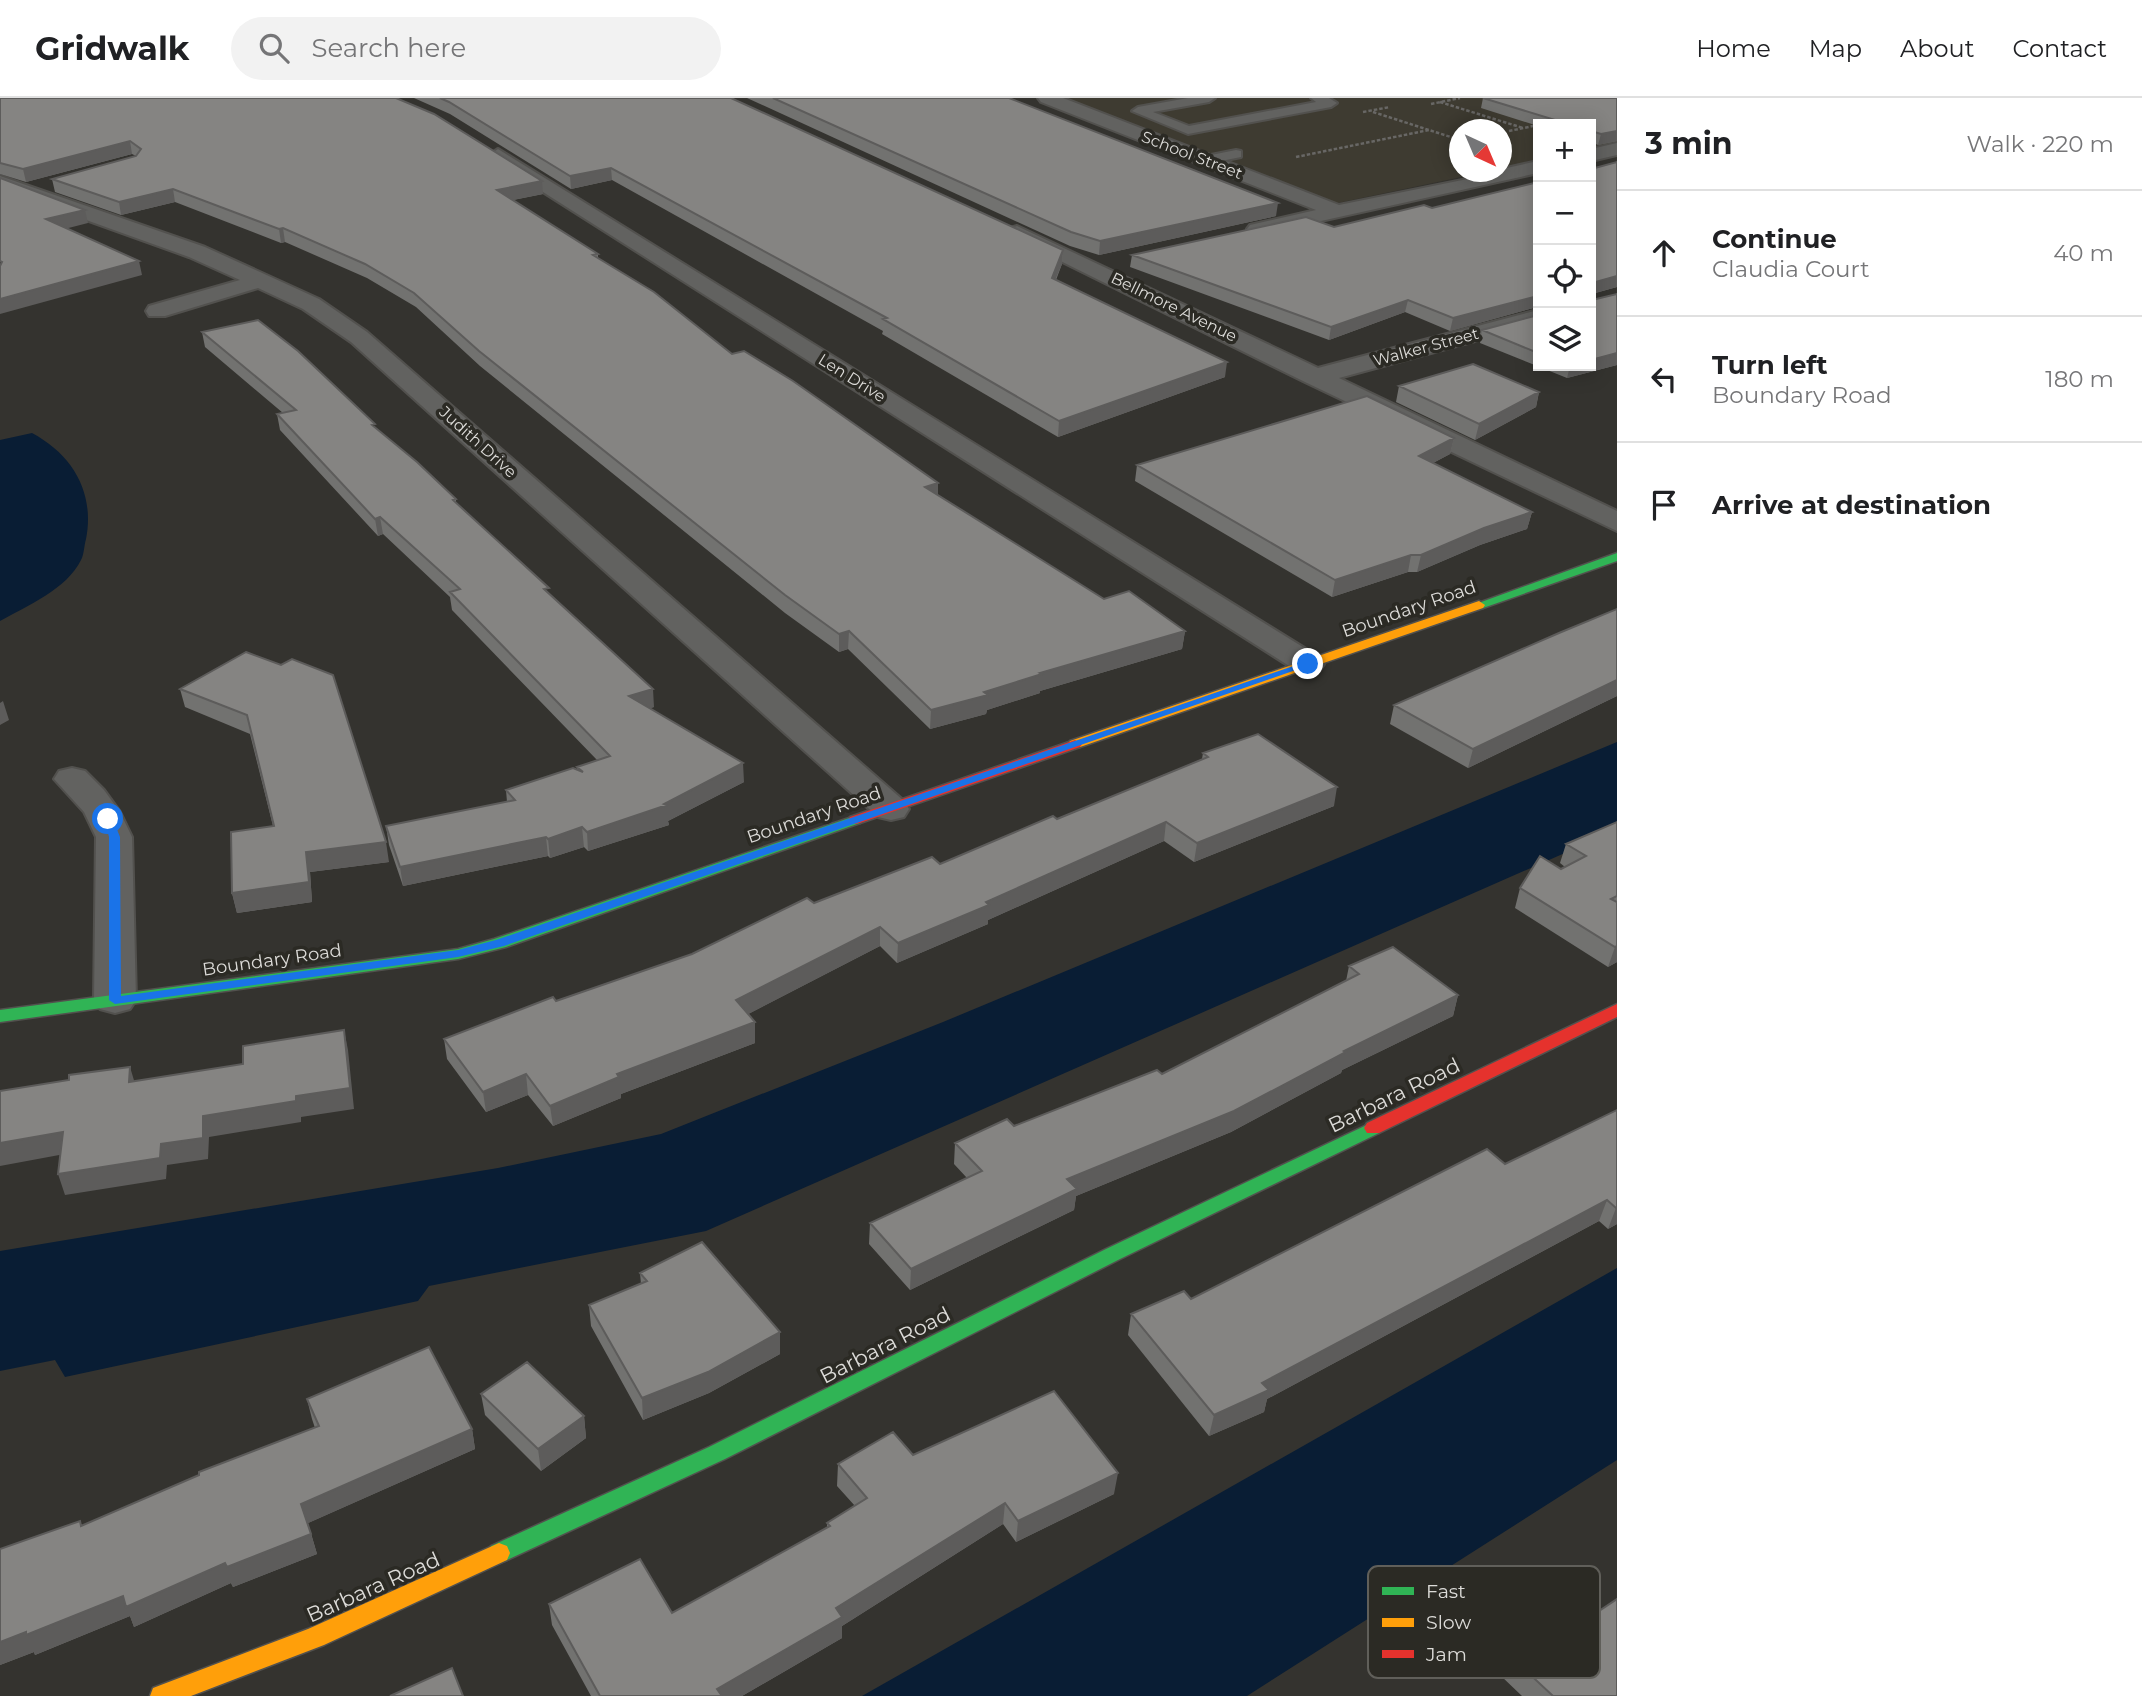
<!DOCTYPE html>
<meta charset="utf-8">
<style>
:root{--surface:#fff;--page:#f2f2f2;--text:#202124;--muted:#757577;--line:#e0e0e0}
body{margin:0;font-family:Montserrat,sans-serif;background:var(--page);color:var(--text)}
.controls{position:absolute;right:21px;top:21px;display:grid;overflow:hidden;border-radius:0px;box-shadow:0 4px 18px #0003}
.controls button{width:63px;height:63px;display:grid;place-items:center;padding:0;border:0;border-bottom:2px solid var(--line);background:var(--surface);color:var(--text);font:35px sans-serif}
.compass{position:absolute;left:1449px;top:21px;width:63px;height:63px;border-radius:50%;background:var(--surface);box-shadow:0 4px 18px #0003;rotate:136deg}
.stop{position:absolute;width:21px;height:21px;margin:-16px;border:5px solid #1a73e8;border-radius:50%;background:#fff}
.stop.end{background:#1a73e8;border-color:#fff;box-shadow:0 2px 7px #0008}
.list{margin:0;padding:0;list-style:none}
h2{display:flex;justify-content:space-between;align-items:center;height:91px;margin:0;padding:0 28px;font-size:30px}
h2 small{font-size:23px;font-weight:400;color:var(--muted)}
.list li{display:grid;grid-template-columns:46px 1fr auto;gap:21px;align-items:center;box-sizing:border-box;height:126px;padding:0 28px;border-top:2px solid var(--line)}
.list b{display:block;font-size:26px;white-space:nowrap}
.list p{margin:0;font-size:23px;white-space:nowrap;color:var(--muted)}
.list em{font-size:23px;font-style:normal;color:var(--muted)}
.icon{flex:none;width:38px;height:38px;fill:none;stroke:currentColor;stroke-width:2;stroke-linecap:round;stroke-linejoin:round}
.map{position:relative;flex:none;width:1617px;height:1598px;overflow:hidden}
header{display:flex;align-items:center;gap:42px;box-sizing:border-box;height:98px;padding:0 35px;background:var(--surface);border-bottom:2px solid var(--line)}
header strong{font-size:33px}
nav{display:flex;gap:38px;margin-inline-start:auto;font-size:24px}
.search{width:490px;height:63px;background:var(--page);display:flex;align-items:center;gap:18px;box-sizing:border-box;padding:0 24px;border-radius:38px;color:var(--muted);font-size:26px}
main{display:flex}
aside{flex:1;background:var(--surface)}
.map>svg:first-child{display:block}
.built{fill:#3e3b31}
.water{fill:#091d34}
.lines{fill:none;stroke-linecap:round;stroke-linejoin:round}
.lane-casing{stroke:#52514e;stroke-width:4}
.street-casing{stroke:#52514e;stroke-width:4}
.fast-casing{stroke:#52514e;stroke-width:3}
.slow-casing{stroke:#52514e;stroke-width:3}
.jam-casing{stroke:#52514e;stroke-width:3}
.path{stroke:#686765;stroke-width:2.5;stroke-dasharray:3.5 2;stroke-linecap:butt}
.lane{fill:#626260;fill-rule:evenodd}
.street{fill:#626260;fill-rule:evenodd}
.fast{fill:#30b455;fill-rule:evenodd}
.slow{fill:#ff9f0a;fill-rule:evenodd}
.jam{fill:#e5322d;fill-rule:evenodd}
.wall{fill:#727270}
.shaded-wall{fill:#5d5c5b}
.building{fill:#858482;stroke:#5d5c5b;stroke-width:2}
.route{fill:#1a73e8}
.labels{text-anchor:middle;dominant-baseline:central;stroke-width:7;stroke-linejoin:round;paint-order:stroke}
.far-street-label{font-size:16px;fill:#dcdbd8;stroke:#2b2a24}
.street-label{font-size:18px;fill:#dcdbd8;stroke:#2b2a24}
.near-street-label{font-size:21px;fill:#dcdbd8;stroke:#2b2a24}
.key{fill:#2b2a24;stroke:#605f5a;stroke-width:2}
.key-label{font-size:19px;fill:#dcdbd8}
</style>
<header>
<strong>Gridwalk</strong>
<div class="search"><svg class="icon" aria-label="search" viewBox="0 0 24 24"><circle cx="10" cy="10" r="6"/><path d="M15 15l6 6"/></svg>Search here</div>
<nav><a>Home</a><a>Map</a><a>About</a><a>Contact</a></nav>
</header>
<main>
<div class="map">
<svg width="1617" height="1598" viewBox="0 0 1617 1598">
<rect width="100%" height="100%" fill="#34332f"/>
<path class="built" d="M 1062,0 L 1617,0 L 1617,46 L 1591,51 L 1591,26 L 1538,26 L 1538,62 L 1502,70 L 1502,32 L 1460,32 L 1460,74 L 1485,74 L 1333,106 Z"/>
<path class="water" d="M 32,335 C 73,357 95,395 86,441 C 84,448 84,457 81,462 C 67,491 27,508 0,523 L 0,342 Z
M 1617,644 L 1617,732 L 706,1133 L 429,1188 L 418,1203 L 65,1279 L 55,1262 L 0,1273 L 0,1153 L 498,1070 L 661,1036 L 943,924 Z
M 1617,1170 L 1617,1362 L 1247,1598 L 862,1598 Z"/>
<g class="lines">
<g class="lane-casing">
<path id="lane" d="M 1188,0 L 1215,0 L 1209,4 L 1153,14 L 1189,28 L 1316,4 L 1311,0 L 1329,0 L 1337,5 L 1331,9 L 1188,36 L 1132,13 L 1138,9 Z
M 1236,52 L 1241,53 L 1241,59 L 1206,66 L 1199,62 L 1201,59 Z"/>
</g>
<g class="street-casing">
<path id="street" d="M 1038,0 L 1063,0 L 1339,107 L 1502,74 L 1502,71 L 1538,63 L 1538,75 L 1257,137 L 1250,135 L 1247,131 L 1250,127 L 1316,112 L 1041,4 Z
M 1617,45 L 1617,57 L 1591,63 L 1591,51 Z
M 498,51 L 1319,559 L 1324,566 L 1319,573 L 1308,576 L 1297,573 L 491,61 L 489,57 Z
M 0,78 L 205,149 L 319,201 L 367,234 L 904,703 L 909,711 L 904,719 L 891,722 L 878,719 L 351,244 L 303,211 L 258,190 L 165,218 L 149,218 L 146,213 L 149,208 L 240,182 L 189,159 L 0,91 Z
M 1017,128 L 1318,270 L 1538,212 L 1538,226 L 1339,280 L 1617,413 L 1617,433 L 1305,284 L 1010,138 L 1007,134 L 1010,130 Z
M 72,670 L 85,673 L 104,692 L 120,714 L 132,739 L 136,902 L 130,911 L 115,915 L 100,911 L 94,902 L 96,739 L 84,714 L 54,681 L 59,673 Z"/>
</g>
<g class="fast-casing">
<path id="fast" d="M 1617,455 L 1617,463 L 1483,510 L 1475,510 L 1473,507 Z
M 855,718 L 860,719 L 862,722 L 860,725 L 506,849 L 458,861 L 0,924 L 0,912 L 458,851 L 494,841 Z
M 1373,1024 L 1379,1025 L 1382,1030 L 1379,1035 L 1120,1161 L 725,1361 L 507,1462 L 499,1465 L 491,1462 L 488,1455 L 491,1448 L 709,1349 L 1106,1151 Z"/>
</g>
<g class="slow-casing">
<path id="slow" d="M 1479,503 L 1485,507 L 1483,510 L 1080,649 L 1070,649 L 1068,646 L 1070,643 Z
M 499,1445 L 507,1448 L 510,1455 L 507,1462 L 324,1547 L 191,1598 L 150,1598 L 153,1590 L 308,1531 Z"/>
</g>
<g class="jam-casing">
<path id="jam" d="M 1075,642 L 1082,646 L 1080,649 L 860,725 L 855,726 L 848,722 L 850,719 Z
M 1617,906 L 1617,919 L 1379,1035 L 1367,1035 L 1364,1030 L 1367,1025 Z"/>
</g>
<path class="path" d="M 1440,4 L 1523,30
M 1431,6 L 1460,0
M 1363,14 L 1390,9
M 1373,14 L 1460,42
M 1509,33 L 1538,27
M 1296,59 L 1429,32"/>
<use href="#lane" class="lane"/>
<use href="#street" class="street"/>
<use href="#fast" class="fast"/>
<use href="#slow" class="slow"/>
<use href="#jam" class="jam"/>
</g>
<path class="wall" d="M 0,0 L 543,96 L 513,102 L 598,156 L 598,160 L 732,256 L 938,385 L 938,397 L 1104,501 L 1185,533 L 1182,551 L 1040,593 L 1040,595 L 987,612 L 986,616 L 930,631 L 848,551 L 839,554 L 785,515 L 480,268 L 416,209 L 367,180 L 285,144 L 281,145 L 175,104 L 121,117 L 55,94 L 52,81 L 136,58 L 132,56 L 26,84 L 0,76 Z
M 414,0 L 731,0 L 1063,152 L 1062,166 L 1056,182 L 1225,279 L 1058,339 L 882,236 L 883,233 L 612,82 L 571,91 L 450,16 Z
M 747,0 L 1009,0 L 1276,118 L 1099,157 L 1070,148 Z
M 1483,0 L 1617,0 L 1617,43 L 1598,47 L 1591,44 L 1591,26 L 1538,26 L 1538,28 L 1481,10 Z
M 1617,64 L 1617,189 L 1592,196 L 1592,202 L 1617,196 L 1617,267 L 1567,280 L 1480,245 L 1482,232 L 1538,217 L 1538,268 L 1591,268 L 1591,71 Z
M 1538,84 L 1538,210 L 1537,209 L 1450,233 L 1405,214 L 1329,242 L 1130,169 L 1132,157 L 1334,129 L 1432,110 Z
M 202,234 L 376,330 L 456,401 L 456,405 L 549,495 L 654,609 L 650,610 L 744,684 L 668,723 L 669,727 L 588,753 L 584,749 L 550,760 L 548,758 L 403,788 L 389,747 L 386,728 L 507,704 L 506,692 L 577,672 L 577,669 L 597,662 L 452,512 L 450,499 L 383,436 L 378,438 L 280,332 L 277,316 L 283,315 L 205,249 Z
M 1399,288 L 1539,294 L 1536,309 L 1475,342 L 1396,304 Z
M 1454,340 L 1450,356 L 1433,365 L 1532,414 L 1527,431 L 1480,447 L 1417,474 L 1408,474 L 1332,499 L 1135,383 L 1137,367 Z
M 1617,511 L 1617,598 L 1468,670 L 1390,626 L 1394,607 Z
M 246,554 L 389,764 L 310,774 L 312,804 L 237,815 L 232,795 L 273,728 L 250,636 L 185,609 L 180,591 Z
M 1203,655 L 1334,708 L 1194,764 L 1164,743 L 988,822 L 988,826 L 897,865 L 880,848 L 748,916 L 755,924 L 755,945 L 621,996 L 621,1000 L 553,1028 L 528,997 L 486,1014 L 447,961 L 444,941 L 692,856 L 814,805 L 940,766 L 1057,721 L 1202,661 Z
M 1617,724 L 1617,864 L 1608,869 L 1515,810 L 1520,790 L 1565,769 L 1560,765 L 1566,746 Z
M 1349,868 L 1458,897 L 1453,918 L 1342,972 L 1341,975 L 1231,1034 L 1076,1098 L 1074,1112 L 910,1192 L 869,1146 L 870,1125 L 967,1080 L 954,1066 L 955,1045 L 1014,1028 L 1162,976 L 1346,883 Z
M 1617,1012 L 1617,1126 L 1608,1131 L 1599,1123 L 1267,1301 L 1264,1314 L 1209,1338 L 1128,1237 L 1131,1216 L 1191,1201 L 1505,1066 Z
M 640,1175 L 780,1234 L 780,1256 L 709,1295 L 643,1322 L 591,1228 L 589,1207 L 641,1186 Z
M 481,1296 L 584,1318 L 586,1340 L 541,1373 L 485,1317 Z
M 307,1301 L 472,1331 L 475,1351 L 308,1425 L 317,1456 L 233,1489 L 231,1485 L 134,1529 L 130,1518 L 35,1557 L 34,1554 L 0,1567 L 0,1451 L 80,1423 L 82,1428 L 315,1330 L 312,1321 Z
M 913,1357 L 1114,1396 L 1016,1444 L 1003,1426 L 842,1528 L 842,1540 L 742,1598 L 591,1598 L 552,1527 L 549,1506 L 672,1515 L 827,1430 L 827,1425 L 855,1408 L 837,1388 L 838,1366 Z
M 1487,1536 L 1617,1598 L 1522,1598 L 1479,1557 Z"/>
<path class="shaded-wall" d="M 1617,33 L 1617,43 L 1598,47 L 1601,36 Z
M 130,43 L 132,56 L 26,84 L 23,71 Z
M 611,70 L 612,82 L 571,91 L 570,78 Z
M 542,83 L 543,96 L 498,105 L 497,92 Z
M 173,91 L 175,104 L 121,117 L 119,104 Z
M 1278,105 L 1276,118 L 1099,157 L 1100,143 Z
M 85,112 L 88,125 L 49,135 L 46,121 Z
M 283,130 L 285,144 L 281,145 L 279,131 Z
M 1063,152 L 1062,166 L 1050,194 L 1052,180 Z
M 139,163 L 142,177 L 0,216 L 0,201 Z
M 1617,178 L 1617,189 L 1591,196 L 1592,185 Z
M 1538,198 L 1537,209 L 1450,233 L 1453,220 Z
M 1408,202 L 1405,214 L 1329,242 L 1331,229 Z
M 1617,255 L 1617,267 L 1567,280 L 1570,268 L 1591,268 L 1591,262 Z
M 1227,264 L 1225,279 L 1058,339 L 1059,323 Z
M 1539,294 L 1536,309 L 1475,342 L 1479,326 Z
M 1454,340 L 1450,356 L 1416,374 L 1419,358 Z
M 938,385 L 938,402 L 925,389 Z
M 1532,414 L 1527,431 L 1480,447 L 1417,474 L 1421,457 L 1484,430 Z
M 380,419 L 383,436 L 378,438 L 375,421 Z
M 1411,457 L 1408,474 L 1332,499 L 1335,482 Z
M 849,533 L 848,551 L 839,554 L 839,536 Z
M 1185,533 L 1182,551 L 1040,593 L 1040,595 L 987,612 L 986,616 L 930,631 L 931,612 L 1040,575 Z
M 1617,582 L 1617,598 L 1468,670 L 1473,651 Z
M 653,591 L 654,609 L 630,617 L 629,598 Z
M 3,603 L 9,622 L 0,627 L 0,605 Z
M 743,665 L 744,684 L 668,723 L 669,727 L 588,753 L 587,734 L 664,706 Z
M 1337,689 L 1334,708 L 1194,764 L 1197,745 Z
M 1166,724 L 1164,743 L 988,822 L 988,826 L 897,865 L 898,845 L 986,804 Z
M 582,729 L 584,749 L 550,760 L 548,741 Z
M 546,739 L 548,758 L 403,788 L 400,769 Z
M 386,744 L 389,764 L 310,774 L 312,804 L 237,815 L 232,795 L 306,754 Z
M 880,829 L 880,848 L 737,922 L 736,902 Z
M 1617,848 L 1617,864 L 1608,869 L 1615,849 Z
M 1458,897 L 1453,918 L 1342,972 L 1341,975 L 1231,1034 L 1076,1098 L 1074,1112 L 910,1192 L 911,1171 L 1067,1081 L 1344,953 Z
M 755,924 L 755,945 L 621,996 L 621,1000 L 553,1028 L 550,1008 L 617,976 Z
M 344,932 L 348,952 L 354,1011 L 301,1019 L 301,1024 L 209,1039 L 208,1061 L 167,1067 L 166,1081 L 65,1097 L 58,1076 L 203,1018 L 296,998 Z
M 130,969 L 136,989 L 129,984 Z
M 526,976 L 528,997 L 486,1014 L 483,994 Z
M 63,1034 L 70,1055 L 0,1068 L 0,1045 Z
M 1607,1102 L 1599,1123 L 1267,1301 L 1264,1314 L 1209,1338 L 1214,1317 L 1262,1285 Z
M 1617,1109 L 1617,1126 L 1608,1131 L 1616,1110 Z
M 780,1234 L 780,1256 L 709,1295 L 643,1322 L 642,1300 Z
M 584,1318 L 586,1340 L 541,1373 L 538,1351 Z
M 472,1331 L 475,1351 L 306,1426 L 301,1406 Z
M 1118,1375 L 1114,1396 L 1016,1444 L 1018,1423 Z
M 1005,1405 L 1003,1426 L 842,1528 L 842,1540 L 742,1598 L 718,1598 L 717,1591 L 836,1510 Z
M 311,1436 L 317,1456 L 233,1489 L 231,1485 L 134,1529 L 130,1518 L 35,1557 L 34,1554 L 0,1567 L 0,1544 L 123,1498 Z"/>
<path class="building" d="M 0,0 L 396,0 L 434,16 L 542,83 L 497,92 L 598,156 L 593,157 L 654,194 L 732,256 L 744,253 L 793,283 L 938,385 L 925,389 L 1104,501 L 1129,493 L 1185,533 L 1040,575 L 1042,576 L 984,594 L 988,597 L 931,612 L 849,533 L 839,536 L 785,497 L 479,253 L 414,195 L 365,166 L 283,130 L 279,131 L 173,91 L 119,104 L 52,81 L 136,58 L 141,51 L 130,43 L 23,71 L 0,65 Z
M 440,0 L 731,0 L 1063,152 L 1052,180 L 1227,264 L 1059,323 L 883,221 L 887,220 L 611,70 L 570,78 L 449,4 Z
M 773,0 L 1009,0 L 1278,105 L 1100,143 L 1071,134 Z
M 1483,0 L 1617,0 L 1617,33 L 1601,36 L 1591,33 L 1591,26 L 1568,26 Z
M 1617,64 L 1617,178 L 1592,185 L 1592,202 L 1617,196 L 1617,255 L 1591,262 L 1591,71 Z
M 0,80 L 85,112 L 46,121 L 139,163 L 0,201 L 0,168 L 2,164 L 0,163 Z
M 1538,84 L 1538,198 L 1453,220 L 1408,202 L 1331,229 L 1132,157 L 1306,119 L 1334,129 L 1424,107 L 1432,110 Z
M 1538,217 L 1538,255 L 1482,232 Z
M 258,222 L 298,253 L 375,326 L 372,327 L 417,364 L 456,401 L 453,402 L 549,490 L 544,491 L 653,591 L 629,598 L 743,665 L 664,706 L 667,707 L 587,734 L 582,729 L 548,741 L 546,739 L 400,769 L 386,728 L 515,702 L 506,692 L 573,670 L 583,674 L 577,669 L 610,658 L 450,494 L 460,491 L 380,419 L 375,421 L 277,316 L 296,312 L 202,234 Z
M 1473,266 L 1539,294 L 1479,326 L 1399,288 Z
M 1367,298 L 1454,340 L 1419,358 L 1532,414 L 1484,430 L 1421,457 L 1411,457 L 1335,482 L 1137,367 Z
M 1617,511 L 1617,582 L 1473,651 L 1394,607 L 1559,535 Z
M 246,554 L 281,567 L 292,561 L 333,577 L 386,744 L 306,754 L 309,784 L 232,795 L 231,734 L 274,728 L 247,617 L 180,591 Z
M 1258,636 L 1337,689 L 1197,745 L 1166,724 L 986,804 L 989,807 L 898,845 L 880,829 L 736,902 L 755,924 L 617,976 L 619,979 L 550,1008 L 526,976 L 483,994 L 444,941 L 553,899 L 556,903 L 692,856 L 807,800 L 814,805 L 932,759 L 940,766 L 1053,718 L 1057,721 L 1208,659 L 1203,655 Z
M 1617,724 L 1617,798 L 1611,801 L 1617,804 L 1617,848 L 1615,849 L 1520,790 L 1540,758 L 1561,771 L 1586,758 L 1566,746 Z
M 1393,849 L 1458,897 L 1344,953 L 1346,954 L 1234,1013 L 1067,1081 L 1077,1091 L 911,1171 L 870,1125 L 982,1073 L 955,1045 L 1007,1021 L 1014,1028 L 1157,972 L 1162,976 L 1359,876 L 1349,868 Z
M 344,932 L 350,990 L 296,998 L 296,1003 L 203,1018 L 203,1040 L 161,1046 L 160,1060 L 58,1076 L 63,1034 L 0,1045 L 0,993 L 69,982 L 69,977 L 130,969 L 129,984 L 243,966 L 243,948 Z
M 1617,1012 L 1617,1109 L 1616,1110 L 1607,1102 L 1262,1285 L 1269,1292 L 1214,1317 L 1131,1216 L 1184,1193 L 1191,1201 L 1487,1051 L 1505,1066 Z
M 702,1144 L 780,1234 L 708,1274 L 642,1300 L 589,1207 L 647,1183 L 640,1175 Z
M 429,1249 L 472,1331 L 301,1406 L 311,1436 L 227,1469 L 225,1465 L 126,1509 L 123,1498 L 26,1537 L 26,1534 L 0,1544 L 0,1451 L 80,1423 L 81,1428 L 199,1377 L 199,1374 L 319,1328 L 307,1301 Z
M 527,1264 L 584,1318 L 538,1351 L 481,1296 Z
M 1054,1293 L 1118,1375 L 1018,1423 L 1005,1405 L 836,1510 L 842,1519 L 717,1591 L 722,1598 L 600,1598 L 549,1506 L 640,1461 L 672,1515 L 830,1428 L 827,1425 L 867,1400 L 838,1366 L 893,1334 L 913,1357 Z
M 1551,1488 L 1587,1521 L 1617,1501 L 1617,1598 L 1553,1598 L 1487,1536 Z
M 452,1570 L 463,1598 L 390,1598 Z"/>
<path class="route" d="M 1305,564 L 1313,566 L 504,848 L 458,859 L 115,906 L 109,902 L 109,739 L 104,719 L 112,719 L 120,739 L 121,898 L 458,852 L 496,842 Z"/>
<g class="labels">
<g class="far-street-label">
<text transform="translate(1192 57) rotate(21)">School Street</text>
<text transform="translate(1174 209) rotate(26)">Bellmore Avenue</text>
<text transform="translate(1426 249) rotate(-15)">Walker Street</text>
<text transform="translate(852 280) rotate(32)">Len Drive</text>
<text transform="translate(478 344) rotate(42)">Judith Drive</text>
</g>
<g class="street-label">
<text transform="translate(1409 511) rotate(-19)">Boundary Road</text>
<text transform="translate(814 717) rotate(-19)">Boundary Road</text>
<text transform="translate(272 862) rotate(-8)">Boundary Road</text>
</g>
<g class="near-street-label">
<text transform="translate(1394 997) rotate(-26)">Barbara Road</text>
<text transform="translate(885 1247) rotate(-27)">Barbara Road</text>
<text transform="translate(373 1489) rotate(-24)">Barbara Road</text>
</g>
</g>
<rect x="1368" y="1468" width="232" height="112" rx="10" class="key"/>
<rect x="1382" y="1489" width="32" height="8" fill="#30b455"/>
<rect x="1382" y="1520" width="32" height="9" fill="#ff9f0a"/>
<rect x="1382" y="1552" width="32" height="8" fill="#e5322d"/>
<g class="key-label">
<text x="1426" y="1500">Fast</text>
<text x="1426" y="1531">Slow</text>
<text x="1426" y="1563">Jam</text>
</g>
</svg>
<div class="controls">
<button>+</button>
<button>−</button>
<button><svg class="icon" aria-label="locate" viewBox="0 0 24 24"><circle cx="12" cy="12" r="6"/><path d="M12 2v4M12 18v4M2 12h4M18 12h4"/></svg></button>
<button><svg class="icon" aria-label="layers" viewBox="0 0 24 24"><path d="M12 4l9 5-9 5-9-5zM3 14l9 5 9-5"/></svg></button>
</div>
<svg class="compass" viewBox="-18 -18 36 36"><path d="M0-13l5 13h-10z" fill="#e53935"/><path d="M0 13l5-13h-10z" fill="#757577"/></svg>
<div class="stop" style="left:108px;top:721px"></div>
<div class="stop end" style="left:1308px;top:566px"></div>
</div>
<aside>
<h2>3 min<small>Walk · 220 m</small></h2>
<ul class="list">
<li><svg class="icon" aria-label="ahead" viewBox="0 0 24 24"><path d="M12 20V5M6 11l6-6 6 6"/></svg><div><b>Continue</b><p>Claudia Court</p></div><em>40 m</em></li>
<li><svg class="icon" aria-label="left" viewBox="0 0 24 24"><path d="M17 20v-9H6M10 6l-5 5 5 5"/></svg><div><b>Turn left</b><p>Boundary Road</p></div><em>180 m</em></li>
<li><svg class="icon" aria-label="arrive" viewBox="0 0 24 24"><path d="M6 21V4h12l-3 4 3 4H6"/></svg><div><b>Arrive at destination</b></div></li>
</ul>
</aside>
</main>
